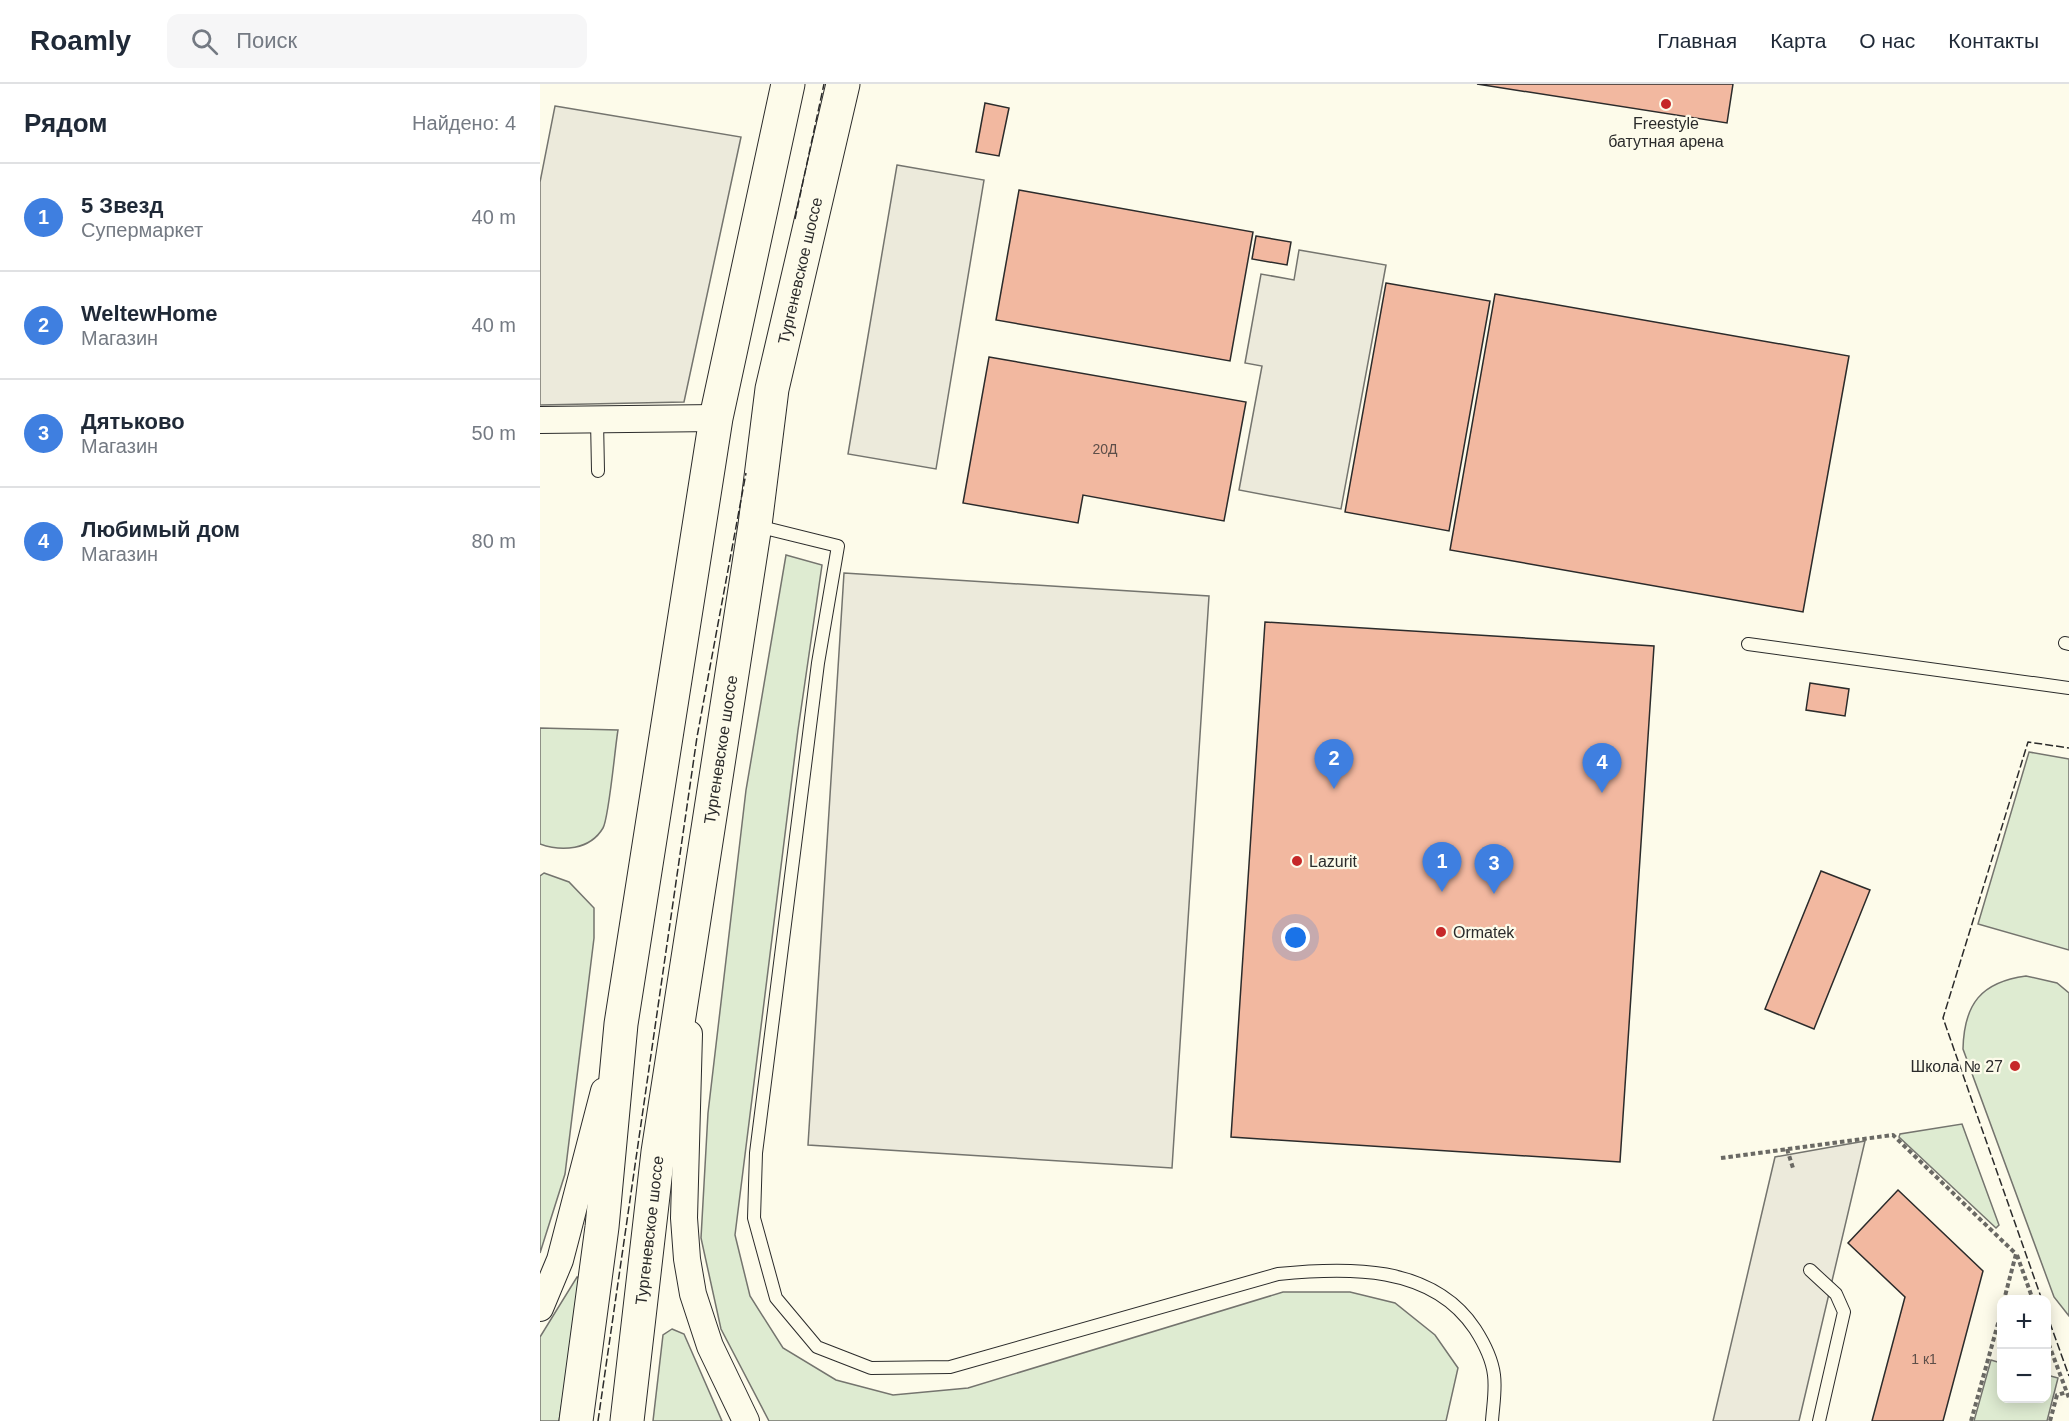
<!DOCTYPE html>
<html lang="ru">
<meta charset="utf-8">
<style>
:root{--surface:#fff;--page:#f6f6f7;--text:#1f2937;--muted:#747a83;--line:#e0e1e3;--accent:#b45309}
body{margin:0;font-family:Helvetica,sans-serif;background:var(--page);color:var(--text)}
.controls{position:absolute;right:18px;bottom:18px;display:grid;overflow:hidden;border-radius:12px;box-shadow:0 3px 15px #0003}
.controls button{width:54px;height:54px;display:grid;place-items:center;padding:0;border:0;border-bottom:2px solid var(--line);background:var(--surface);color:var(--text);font:30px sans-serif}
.you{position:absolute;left:756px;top:854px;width:21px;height:21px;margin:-15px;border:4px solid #fff;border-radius:50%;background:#1a73e8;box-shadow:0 0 0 9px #1a73e833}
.badge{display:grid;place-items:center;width:39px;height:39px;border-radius:50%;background:var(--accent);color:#fff;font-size:20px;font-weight:700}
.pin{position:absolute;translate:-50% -50px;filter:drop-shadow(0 2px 3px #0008)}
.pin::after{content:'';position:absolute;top:32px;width:21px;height:18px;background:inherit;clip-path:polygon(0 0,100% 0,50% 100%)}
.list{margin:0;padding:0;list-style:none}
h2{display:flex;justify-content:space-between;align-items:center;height:78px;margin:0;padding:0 24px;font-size:26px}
h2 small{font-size:20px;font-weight:400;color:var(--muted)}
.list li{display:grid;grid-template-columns:39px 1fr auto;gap:18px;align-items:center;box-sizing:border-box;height:108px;padding:0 24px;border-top:2px solid var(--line)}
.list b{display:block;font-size:22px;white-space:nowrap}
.list p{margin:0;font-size:20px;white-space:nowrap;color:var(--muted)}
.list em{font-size:20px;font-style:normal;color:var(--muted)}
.icon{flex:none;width:33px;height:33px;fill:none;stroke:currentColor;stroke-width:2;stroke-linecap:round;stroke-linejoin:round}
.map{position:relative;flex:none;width:1529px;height:1337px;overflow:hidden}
header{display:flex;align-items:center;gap:36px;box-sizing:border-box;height:84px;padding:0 30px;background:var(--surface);border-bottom:2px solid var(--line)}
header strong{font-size:28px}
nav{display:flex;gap:33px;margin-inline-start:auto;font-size:21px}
.search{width:420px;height:54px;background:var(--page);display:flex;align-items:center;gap:15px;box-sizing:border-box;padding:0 21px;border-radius:12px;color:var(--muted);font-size:22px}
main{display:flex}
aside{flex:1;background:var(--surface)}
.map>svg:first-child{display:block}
.green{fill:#deebd1;stroke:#74746e;stroke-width:1.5}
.parking{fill:#eceadb;stroke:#74746e;stroke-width:1.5}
.building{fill:#f2b8a0;stroke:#2b2b2b;stroke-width:1.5}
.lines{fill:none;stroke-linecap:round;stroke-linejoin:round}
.service-casing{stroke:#2b2b2b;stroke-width:14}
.minor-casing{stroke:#2b2b2b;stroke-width:28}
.trunk-casing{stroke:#2b2b2b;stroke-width:35}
.path{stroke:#6a6964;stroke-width:4;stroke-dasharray:4.5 3;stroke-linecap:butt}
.service{stroke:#fdfbea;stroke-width:12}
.minor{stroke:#fdfbea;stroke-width:26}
.trunk{stroke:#fdfbea;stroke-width:33}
.fence{stroke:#2b2b2b;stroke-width:1.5;stroke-dasharray:8 3;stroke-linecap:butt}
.poi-dot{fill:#c62828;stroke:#fdfbea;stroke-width:2}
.labels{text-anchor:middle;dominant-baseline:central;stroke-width:4.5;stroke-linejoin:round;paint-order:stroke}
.number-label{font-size:14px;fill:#5d4e48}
.poi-label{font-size:16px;fill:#2b2b2b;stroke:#fdfbea;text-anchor:start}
.street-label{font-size:16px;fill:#2b2b2b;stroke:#fdfbea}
</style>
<header>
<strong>Roamly</strong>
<div class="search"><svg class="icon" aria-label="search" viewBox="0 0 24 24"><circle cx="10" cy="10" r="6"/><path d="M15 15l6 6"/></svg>Поиск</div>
<nav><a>Главная</a><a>Карта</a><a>О нас</a><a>Контакты</a></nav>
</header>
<main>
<aside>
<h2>Рядом<small>Найдено: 4</small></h2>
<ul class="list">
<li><span class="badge" style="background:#3f7fe0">1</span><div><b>5 Звезд</b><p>Супермаркет</p></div><em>40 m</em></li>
<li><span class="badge" style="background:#3f7fe0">2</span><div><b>WeltewHome</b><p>Магазин</p></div><em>40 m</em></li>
<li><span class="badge" style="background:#3f7fe0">3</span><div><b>Дятьково</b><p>Магазин</p></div><em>50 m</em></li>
<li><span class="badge" style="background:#3f7fe0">4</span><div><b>Любимый дом</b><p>Магазин</p></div><em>80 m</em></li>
</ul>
</aside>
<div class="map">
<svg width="1529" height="1337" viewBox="0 0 1529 1337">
<rect width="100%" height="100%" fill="#fdfbea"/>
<path class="green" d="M 246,471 L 282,481 L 258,646 L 195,1151 L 210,1212 L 243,1264 L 296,1296 L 353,1311 L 428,1304 L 743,1208 L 810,1208 L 855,1219 L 895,1251 L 918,1284 L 906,1337 L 229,1337 L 181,1245 L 161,1154 L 168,1029 L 206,706 Z
M 0,644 L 78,646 C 75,663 69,734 63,744 C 50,766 22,768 0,760 Z
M 1489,668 L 1529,675 L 1529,866 L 1438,840 Z
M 4,789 L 29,798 L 54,824 L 54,854 L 25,1090 L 0,1169 L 0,792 Z
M 1486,892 L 1517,899 L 1529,909 L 1529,1232 L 1514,1213 L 1423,965 C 1424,920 1441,898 1486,892 Z
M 1422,1040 L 1459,1141 L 1456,1144 L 1359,1053 L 1360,1050 Z
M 37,1193 L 42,1196 L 19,1337 L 0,1337 L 0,1253 Z
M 132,1245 L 144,1250 L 182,1337 L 113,1337 L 123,1251 Z
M 1451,1276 L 1461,1279 L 1462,1314 L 1506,1314 L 1507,1291 L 1518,1294 L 1507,1337 L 1434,1337 Z"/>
<path class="parking" d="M 15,22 L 201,53 L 144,318 L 0,321 L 0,98 Z
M 357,81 L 444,96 L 396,385 L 308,370 Z
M 759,166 L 846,181 L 801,425 L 699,406 L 722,282 L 705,279 L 721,190 L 754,196 Z
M 304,489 L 669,512 L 632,1084 L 268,1061 Z
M 1325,1057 L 1259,1337 L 1173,1337 L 1235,1073 Z"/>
<path class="building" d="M 937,0 L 1193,0 L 1187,39 Z
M 445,19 L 469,24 L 459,72 L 436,68 Z
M 479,106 L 713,148 L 690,277 L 456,236 Z
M 716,152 L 751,158 L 747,181 L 712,175 Z
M 846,199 L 950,217 L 909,447 L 805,428 Z
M 955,210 L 1309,272 L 1263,528 L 910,466 Z
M 449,273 L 706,318 L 684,437 L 543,411 L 538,439 L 423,419 Z
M 725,538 L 1114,562 L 1080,1078 L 691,1053 Z
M 1270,599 L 1309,605 L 1305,632 L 1266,626 Z
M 1281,787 L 1330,806 L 1274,945 L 1225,925 Z
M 1358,1106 L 1443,1187 L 1403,1337 L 1332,1337 L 1365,1213 L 1308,1159 Z"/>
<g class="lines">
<g class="service-casing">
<path id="service" d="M 57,336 L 58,387
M 217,442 L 298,462 L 278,579 L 216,1069 L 214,1134 L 236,1214 L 277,1263 L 331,1284 L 410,1283 L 738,1190 C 806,1183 892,1180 935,1245 C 944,1259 952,1274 954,1291 C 956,1306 953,1322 952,1337
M 1525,559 L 1529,560
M 1208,560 L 1529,604
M 1270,1186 L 1296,1210 L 1304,1228 L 1279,1337"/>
</g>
<g class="minor-casing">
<path id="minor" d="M 0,336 L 176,334
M 149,950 L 144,1134 L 147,1175 L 153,1210 L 170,1262 L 206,1337
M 0,1224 L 20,1176 L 64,1007"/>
</g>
<g class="trunk-casing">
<g id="trunk">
<path d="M 36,1337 L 62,1143 L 81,940 L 176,334 L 248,0"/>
<path id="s1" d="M 87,1337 L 118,1068 L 215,441 L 232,305 L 303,0"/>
</g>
</g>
<path class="path" d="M 1247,1065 L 1253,1084
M 1181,1074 L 1353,1051 L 1476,1170 L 1464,1216
M 1477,1171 L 1493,1216
M 1506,1253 L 1529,1314
M 1431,1337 L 1462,1225
M 1510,1337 L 1517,1311 L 1527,1308"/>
<use href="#service" class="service"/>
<use href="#minor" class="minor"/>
<use href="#trunk" class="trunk"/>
<path class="fence" d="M 255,135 L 284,0
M 1502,1216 L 1403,934 L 1488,658 L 1529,664
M 1506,1228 L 1529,1292
M 58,1337 L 157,653 L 206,389"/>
</g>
<g class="poi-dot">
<circle cx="1126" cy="20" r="6"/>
<circle cx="757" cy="777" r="6"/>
<circle cx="901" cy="848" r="6"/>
<circle cx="1475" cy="982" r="6"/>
</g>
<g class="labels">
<g class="number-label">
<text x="565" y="365">20Д</text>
<text x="1384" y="1275">1 к1</text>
</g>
<g class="poi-label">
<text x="1126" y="39" text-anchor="middle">Freestyle<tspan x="1126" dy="18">батутная арена</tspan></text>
<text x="769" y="777">Lazurit</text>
<text x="913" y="848">Ormatek</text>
<text x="1463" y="982" text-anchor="end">Школа № 27</text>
</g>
<g class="street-label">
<text stroke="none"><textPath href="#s1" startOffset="1164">Тургеневское шоссе</textPath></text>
<text stroke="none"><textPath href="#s1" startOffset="678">Тургеневское шоссе</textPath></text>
<text stroke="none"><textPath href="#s1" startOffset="192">Тургеневское шоссе</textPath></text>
</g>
</g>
</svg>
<div class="controls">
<button>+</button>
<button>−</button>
</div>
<div class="you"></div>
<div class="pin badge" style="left:902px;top:808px;background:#3f7fe0">1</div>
<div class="pin badge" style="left:794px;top:705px;background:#3f7fe0">2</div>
<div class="pin badge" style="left:954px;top:810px;background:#3f7fe0">3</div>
<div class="pin badge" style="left:1062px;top:709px;background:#3f7fe0">4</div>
</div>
</main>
